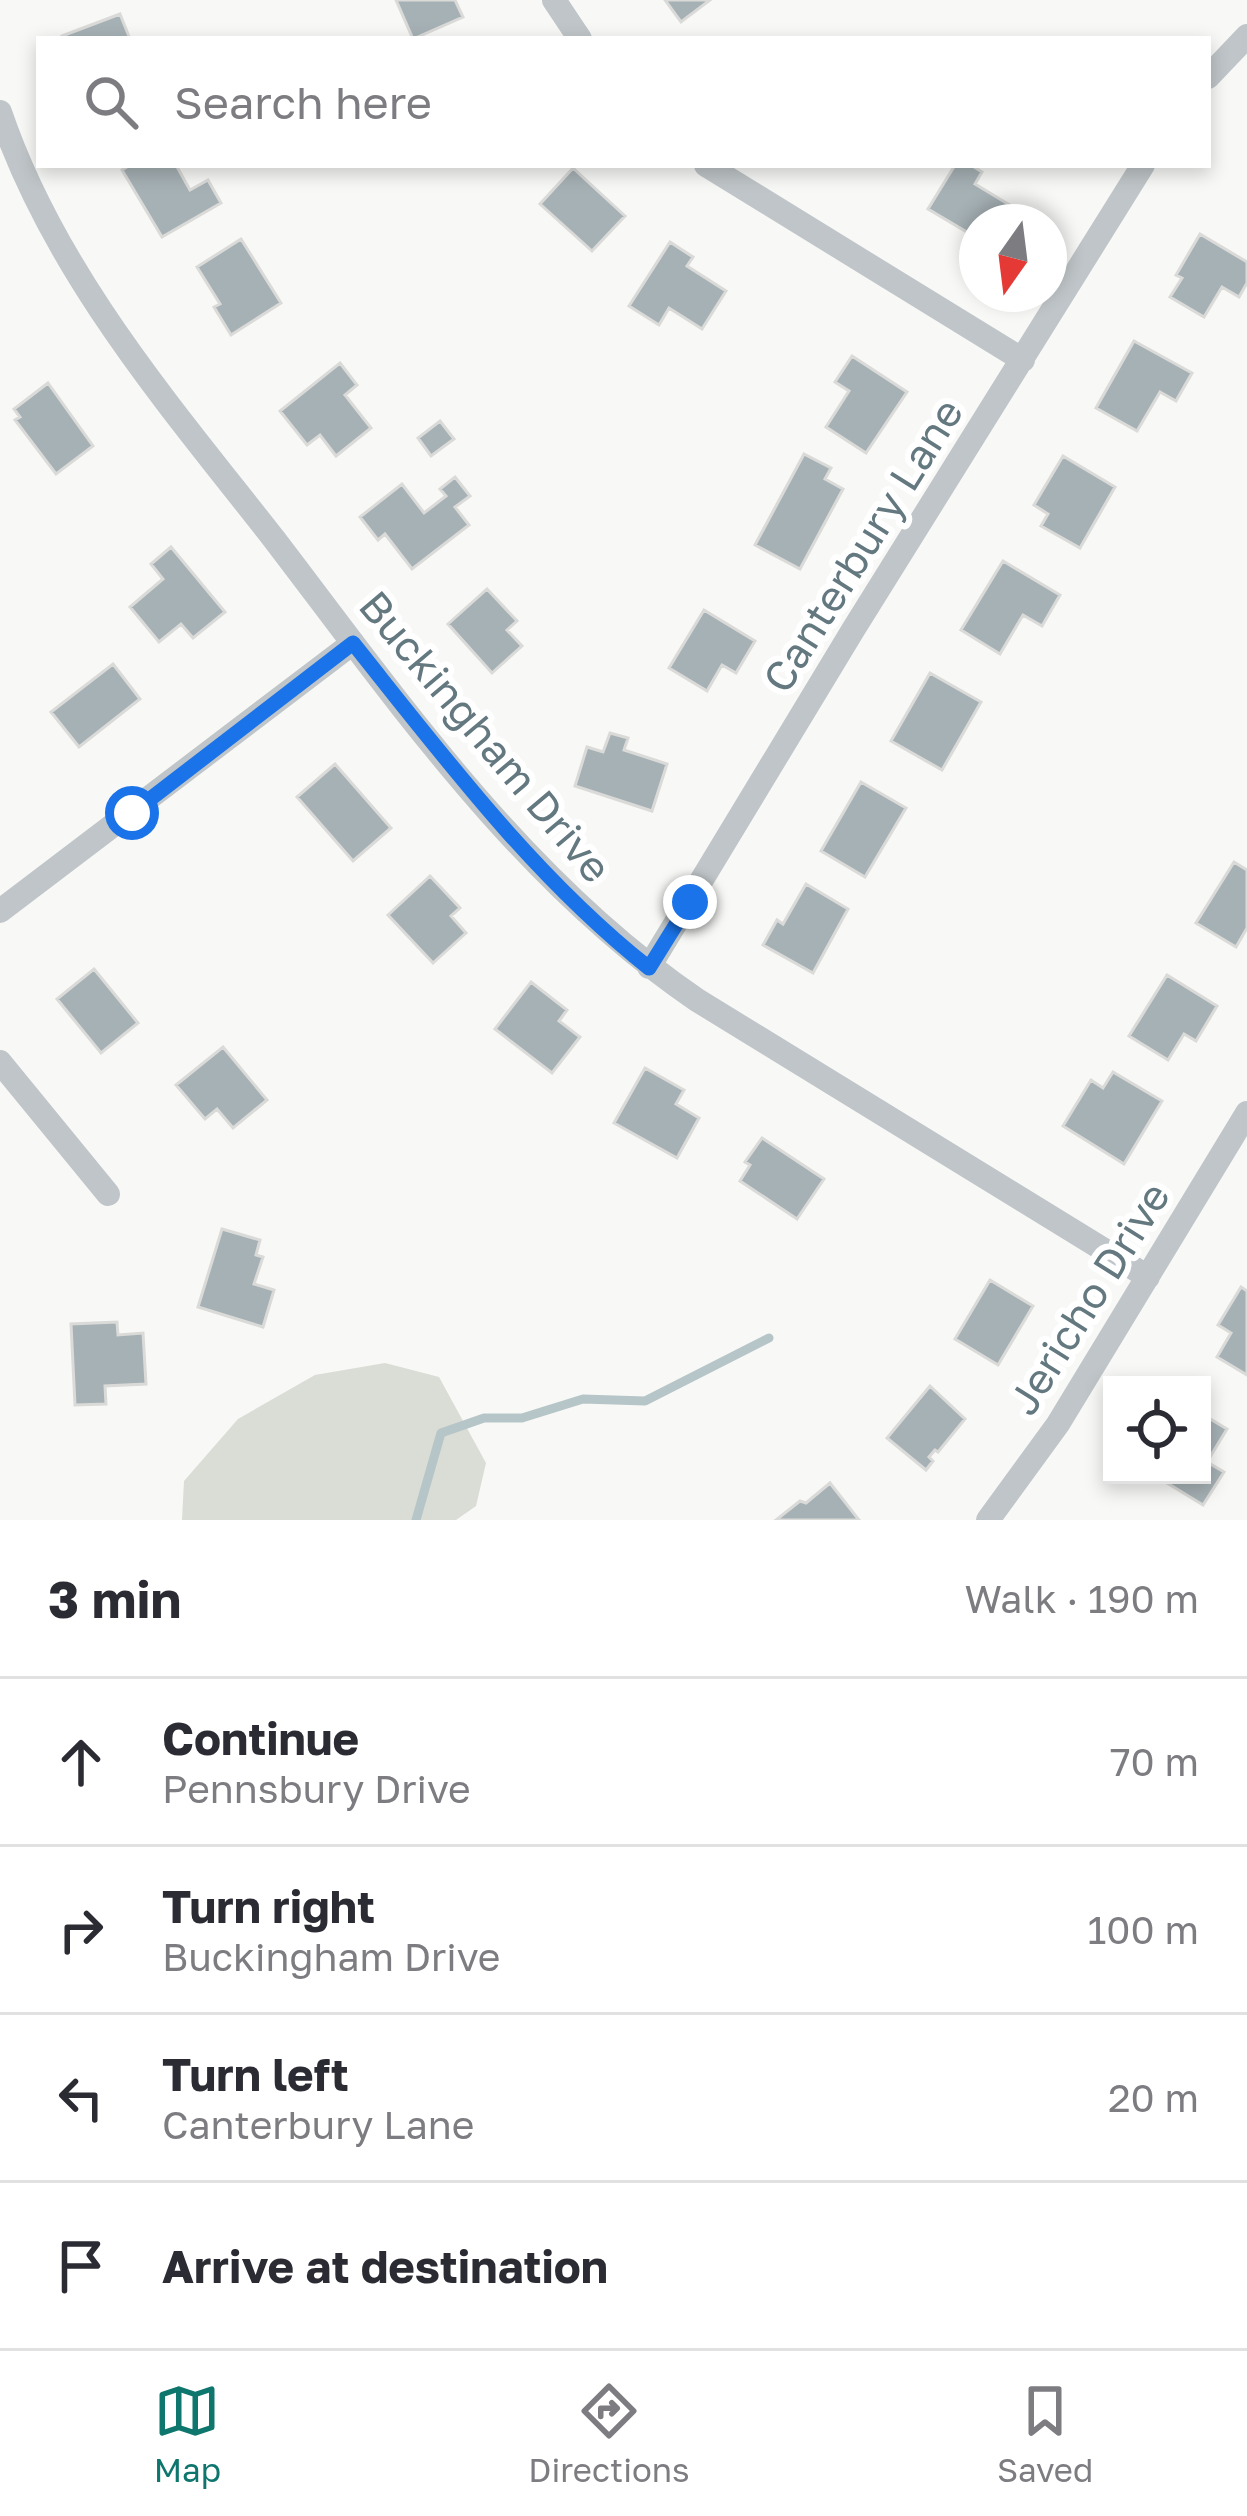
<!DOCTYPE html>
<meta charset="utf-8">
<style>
:root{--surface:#fff;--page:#f7f7f7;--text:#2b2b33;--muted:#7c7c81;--line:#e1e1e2;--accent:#0f766e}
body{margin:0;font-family:"Golos Text",sans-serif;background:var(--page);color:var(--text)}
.controls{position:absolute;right:36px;bottom:36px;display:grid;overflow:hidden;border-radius:0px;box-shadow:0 6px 18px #0003}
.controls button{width:108px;height:108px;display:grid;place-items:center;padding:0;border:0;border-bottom:3px solid var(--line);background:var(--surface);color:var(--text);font:60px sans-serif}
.compass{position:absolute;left:959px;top:204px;width:108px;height:108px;border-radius:50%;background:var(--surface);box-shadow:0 6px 18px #0003;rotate:194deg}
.stop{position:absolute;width:36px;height:36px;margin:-27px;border:9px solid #1a73e8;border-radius:50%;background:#fff}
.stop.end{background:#1a73e8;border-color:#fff;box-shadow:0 3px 12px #0008}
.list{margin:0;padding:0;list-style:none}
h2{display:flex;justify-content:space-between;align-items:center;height:156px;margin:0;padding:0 48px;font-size:51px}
h2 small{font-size:39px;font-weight:400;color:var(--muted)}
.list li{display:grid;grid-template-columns:78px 1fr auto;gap:36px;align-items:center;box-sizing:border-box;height:168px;padding:0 48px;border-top:3px solid var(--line)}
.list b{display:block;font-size:45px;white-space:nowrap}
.list p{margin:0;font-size:39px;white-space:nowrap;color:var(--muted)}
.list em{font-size:39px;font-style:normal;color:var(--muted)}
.icon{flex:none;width:66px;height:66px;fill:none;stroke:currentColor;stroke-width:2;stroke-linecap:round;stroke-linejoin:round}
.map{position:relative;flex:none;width:1247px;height:1520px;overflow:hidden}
.search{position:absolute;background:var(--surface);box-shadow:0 6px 18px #0003;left:36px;right:36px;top:36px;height:132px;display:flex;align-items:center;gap:30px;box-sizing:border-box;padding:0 42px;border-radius:0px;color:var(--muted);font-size:45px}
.sheet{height:828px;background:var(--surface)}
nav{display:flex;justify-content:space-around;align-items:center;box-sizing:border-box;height:168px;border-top:3px solid var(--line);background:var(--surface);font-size:33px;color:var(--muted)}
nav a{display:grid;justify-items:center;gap:6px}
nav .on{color:var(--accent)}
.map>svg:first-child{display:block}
.green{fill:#d9ddd5}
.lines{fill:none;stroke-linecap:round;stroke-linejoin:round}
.stream{stroke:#b6c5c7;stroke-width:9}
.building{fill:#a6b1b5;stroke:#dadad8;stroke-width:3}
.street{stroke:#bfc5c8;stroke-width:24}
.route{stroke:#1a73e8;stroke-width:15}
.labels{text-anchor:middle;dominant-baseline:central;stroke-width:12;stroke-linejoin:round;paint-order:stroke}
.street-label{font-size:42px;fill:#647880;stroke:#fff}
</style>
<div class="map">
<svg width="1247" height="1520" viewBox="0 0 1247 1520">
<rect width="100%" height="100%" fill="#f8f8f6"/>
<path class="green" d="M 385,1363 L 439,1377 L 486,1463 L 476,1506 L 456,1520 L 182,1520 L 184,1481 L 238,1419 L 315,1375 Z"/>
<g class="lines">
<path class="stream" d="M 416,1520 L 441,1433 L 484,1418 L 522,1418 L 583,1399 L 645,1401 L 769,1338"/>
</g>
<path class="building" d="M 396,0 L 455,0 L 463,17 L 413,39 Z
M 665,0 L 710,0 L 681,22 Z
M 120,14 L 130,39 L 63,39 L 62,36 Z
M 130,165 L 176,165 L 190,190 L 208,180 L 221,203 L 162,237 L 122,170 Z
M 955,165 L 971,165 L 982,172 L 975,184 L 1018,210 L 1011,222 L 977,222 L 977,238 L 928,209 Z
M 573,168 L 625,216 L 592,251 L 540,204 Z
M 1200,234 L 1247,262 L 1247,283 L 1239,297 L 1222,287 L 1204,317 L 1170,297 L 1182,278 L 1176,275 Z
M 241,239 L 281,303 L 231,335 L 214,307 L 220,304 L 197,267 Z
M 670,242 L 693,257 L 687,266 L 726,291 L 702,329 L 669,308 L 659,325 L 629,306 Z
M 1134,341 L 1192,373 L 1176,401 L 1160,392 L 1137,431 L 1096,408 Z
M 852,356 L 907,392 L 866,453 L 826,427 L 849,391 L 835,382 Z
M 340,363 L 357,385 L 345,395 L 371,428 L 336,456 L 320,435 L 307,445 L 280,411 Z
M 48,383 L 93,446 L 56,474 L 15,420 L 20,417 L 14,409 Z
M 440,421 L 454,439 L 431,456 L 418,438 Z
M 804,454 L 831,468 L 825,479 L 843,489 L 800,569 L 755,545 Z
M 1063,456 L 1115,487 L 1080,548 L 1041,526 L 1048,514 L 1034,505 Z
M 455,477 L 470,496 L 455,507 L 469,525 L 412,569 L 385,534 L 378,540 L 360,517 L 402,484 L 424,513 L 446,496 L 440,489 Z
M 171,547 L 225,612 L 193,638 L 181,624 L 159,642 L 130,607 L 163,579 L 151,564 Z
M 1003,561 L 1060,595 L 1042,626 L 1023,615 L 1000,654 L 961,630 Z
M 487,589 L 517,621 L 507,630 L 522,646 L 492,673 L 448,624 Z
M 704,610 L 755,641 L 736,673 L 722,665 L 707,691 L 669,668 Z
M 113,664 L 140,699 L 79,747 L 51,712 Z
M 930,673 L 981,702 L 942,770 L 891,741 Z
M 610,733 L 628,738 L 624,750 L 667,764 L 652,811 L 575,786 L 587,747 L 603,752 Z
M 335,764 L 391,828 L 353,861 L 297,797 Z
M 861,782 L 906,808 L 865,877 L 821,851 Z
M 1234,862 L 1247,870 L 1247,928 L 1236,947 L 1196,923 Z
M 430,876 L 460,908 L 451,916 L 466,933 L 433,963 L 388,915 Z
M 806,884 L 848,909 L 813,973 L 763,945 L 777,920 L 783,924 Z
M 94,969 L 138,1023 L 101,1053 L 57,999 Z
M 1167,975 L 1217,1006 L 1196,1041 L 1184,1034 L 1168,1060 L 1129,1036 Z
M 531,982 L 567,1010 L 559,1021 L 580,1037 L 552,1073 L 495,1029 Z
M 223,1047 L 267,1100 L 233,1128 L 217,1109 L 205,1119 L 176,1085 Z
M 645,1068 L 684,1090 L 676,1104 L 699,1118 L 677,1158 L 614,1123 Z
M 1113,1072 L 1162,1101 L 1124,1164 L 1063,1126 L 1091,1080 L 1103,1088 Z
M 762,1138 L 824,1179 L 797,1219 L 740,1181 L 750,1165 L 745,1162 Z
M 222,1229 L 260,1240 L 256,1255 L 263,1257 L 254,1284 L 274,1290 L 263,1327 L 198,1307 Z
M 990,1280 L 1033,1306 L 998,1365 L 955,1339 Z
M 1241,1287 L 1247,1291 L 1247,1375 L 1217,1357 L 1231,1333 L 1218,1325 Z
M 117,1322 L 118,1335 L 143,1333 L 146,1384 L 105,1386 L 106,1404 L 75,1405 L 71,1324 Z
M 930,1386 L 965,1419 L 938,1452 L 935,1450 L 929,1457 L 933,1461 L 926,1470 L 887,1438 Z
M 1202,1414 L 1227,1429 L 1207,1462 L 1224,1472 L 1203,1505 L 1154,1475 L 1202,1475 Z
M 830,1483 L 859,1520 L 776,1520 L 800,1501 L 806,1503 Z"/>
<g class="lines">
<path class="street" d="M 554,0 L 580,39
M 1208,77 L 1247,36
M 0,112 C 55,274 170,406 274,539 C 400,704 523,882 697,1000 L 1148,1277
M 706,165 L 1023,360
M 0,911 L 353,643
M 649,967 L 853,630 L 1143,165
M 0,1062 L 108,1194
M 988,1520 L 1058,1424 L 1247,1113"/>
</g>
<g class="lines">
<path class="route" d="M 132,813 L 353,643 C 444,757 534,877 649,968 L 690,902"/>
</g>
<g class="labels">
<g class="street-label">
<text transform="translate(862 545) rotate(-58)">Canterbury Lane</text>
<text transform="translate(486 736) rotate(50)">Buckingham Drive</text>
<text transform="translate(1088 1298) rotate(-58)">Jericho Drive</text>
</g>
</g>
</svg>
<div class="controls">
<button><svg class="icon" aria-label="locate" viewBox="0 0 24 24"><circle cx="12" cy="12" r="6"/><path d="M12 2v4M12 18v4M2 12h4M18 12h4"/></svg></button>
</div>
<svg class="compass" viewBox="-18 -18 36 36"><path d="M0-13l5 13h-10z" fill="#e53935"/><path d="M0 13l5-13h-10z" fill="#7c7c81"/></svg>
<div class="stop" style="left:132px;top:813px"></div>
<div class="stop end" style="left:690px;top:902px"></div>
<div class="search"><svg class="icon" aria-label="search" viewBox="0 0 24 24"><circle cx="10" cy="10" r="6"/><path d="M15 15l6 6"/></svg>Search here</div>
</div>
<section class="sheet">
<h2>3 min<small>Walk · 190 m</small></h2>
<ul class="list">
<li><svg class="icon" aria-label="ahead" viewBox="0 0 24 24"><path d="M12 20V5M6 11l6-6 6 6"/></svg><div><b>Continue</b><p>Pennsbury Drive</p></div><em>70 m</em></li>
<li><svg class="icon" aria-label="right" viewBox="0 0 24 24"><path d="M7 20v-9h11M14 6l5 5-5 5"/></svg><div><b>Turn right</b><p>Buckingham Drive</p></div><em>100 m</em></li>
<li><svg class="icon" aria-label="left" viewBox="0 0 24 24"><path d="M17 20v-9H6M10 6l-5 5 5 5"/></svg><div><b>Turn left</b><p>Canterbury Lane</p></div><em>20 m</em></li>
<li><svg class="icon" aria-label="arrive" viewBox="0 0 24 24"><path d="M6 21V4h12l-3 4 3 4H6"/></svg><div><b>Arrive at destination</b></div></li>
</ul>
</section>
<nav>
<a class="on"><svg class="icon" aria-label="map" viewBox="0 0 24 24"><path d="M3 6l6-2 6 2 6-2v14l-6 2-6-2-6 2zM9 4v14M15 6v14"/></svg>Map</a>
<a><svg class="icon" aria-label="directions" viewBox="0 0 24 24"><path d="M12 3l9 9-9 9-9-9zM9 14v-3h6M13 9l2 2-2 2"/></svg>Directions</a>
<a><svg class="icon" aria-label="saved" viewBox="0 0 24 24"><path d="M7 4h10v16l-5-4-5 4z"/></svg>Saved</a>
</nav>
